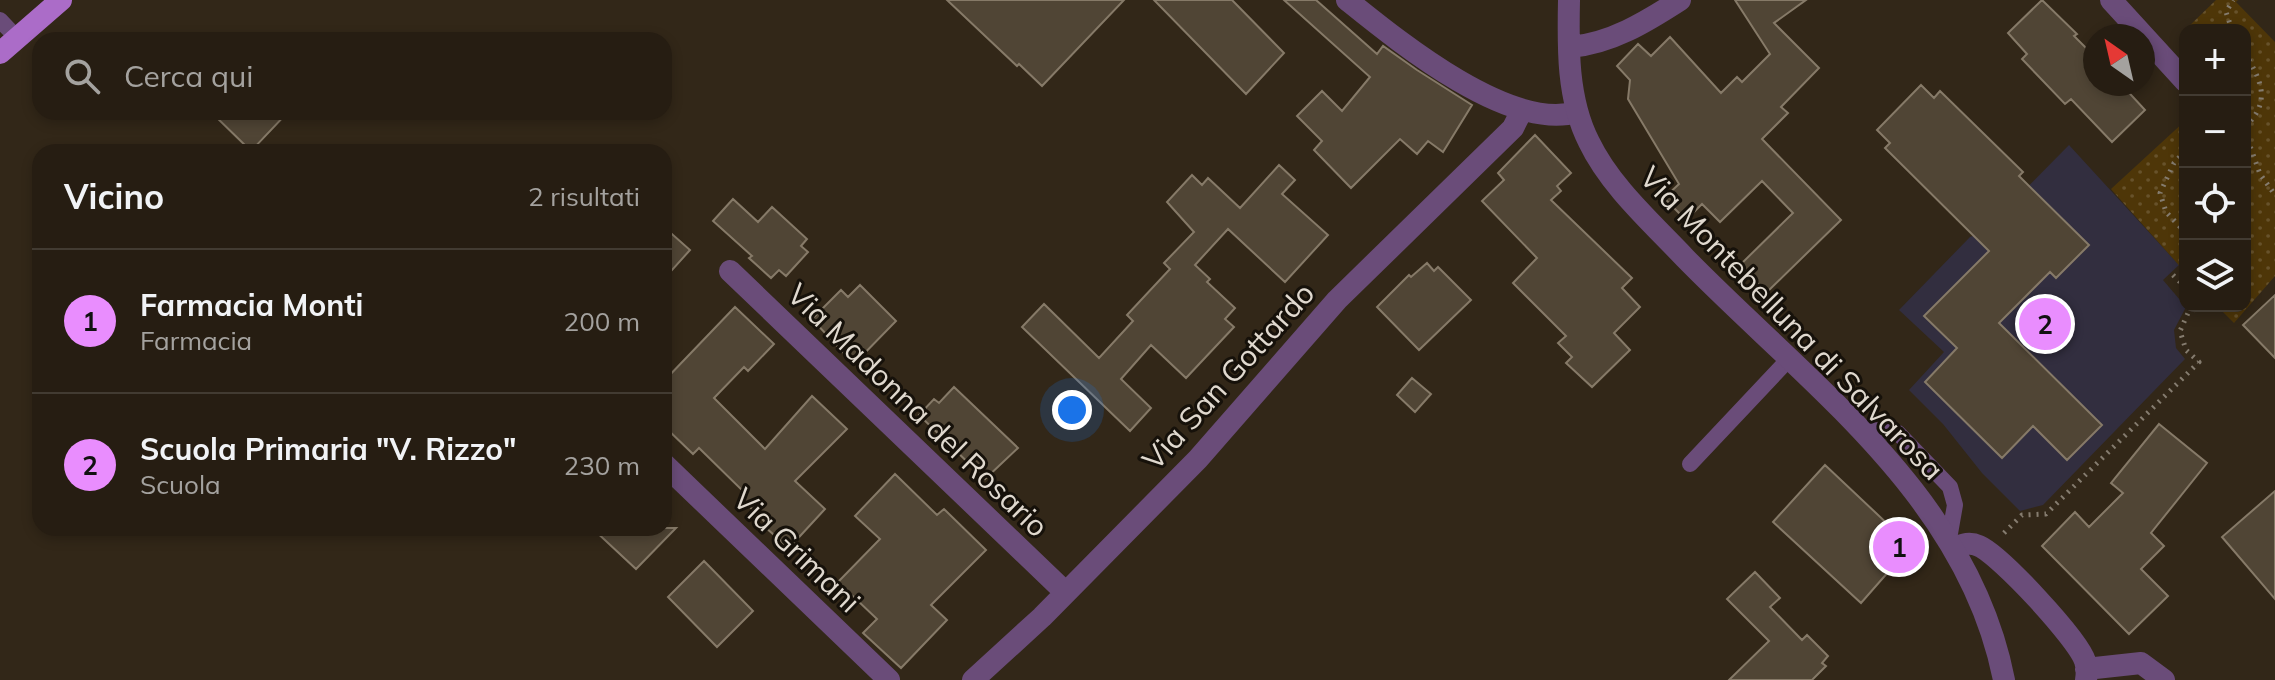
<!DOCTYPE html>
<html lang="it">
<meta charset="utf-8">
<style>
:root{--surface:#261d12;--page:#2e261b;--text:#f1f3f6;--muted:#a4a29f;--line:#423b32;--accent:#e98dfe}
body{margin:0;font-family:Mulish,sans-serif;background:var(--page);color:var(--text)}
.controls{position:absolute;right:24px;top:24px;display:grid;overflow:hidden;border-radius:16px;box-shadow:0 4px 12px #0003}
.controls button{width:72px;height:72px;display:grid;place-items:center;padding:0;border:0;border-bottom:2px solid var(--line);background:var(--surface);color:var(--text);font:40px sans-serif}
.compass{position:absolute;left:2083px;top:24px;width:72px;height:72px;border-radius:50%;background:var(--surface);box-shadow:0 4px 12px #0003;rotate:326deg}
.you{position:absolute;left:1072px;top:410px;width:28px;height:28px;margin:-20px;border:6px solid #fff;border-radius:50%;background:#1a73e8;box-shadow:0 0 0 12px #1a73e833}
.badge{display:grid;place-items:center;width:52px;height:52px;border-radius:50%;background:var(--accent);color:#111;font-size:26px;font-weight:700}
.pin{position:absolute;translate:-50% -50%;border:4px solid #fff;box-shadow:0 2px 8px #0006}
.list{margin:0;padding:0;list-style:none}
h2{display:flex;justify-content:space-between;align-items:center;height:104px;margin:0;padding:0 32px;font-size:34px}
h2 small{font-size:26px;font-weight:400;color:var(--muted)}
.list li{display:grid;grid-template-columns:52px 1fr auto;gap:24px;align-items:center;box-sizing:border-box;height:144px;padding:0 32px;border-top:2px solid var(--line)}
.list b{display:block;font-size:30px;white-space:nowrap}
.list p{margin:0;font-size:26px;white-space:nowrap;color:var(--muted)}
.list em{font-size:26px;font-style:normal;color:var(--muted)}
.icon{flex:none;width:44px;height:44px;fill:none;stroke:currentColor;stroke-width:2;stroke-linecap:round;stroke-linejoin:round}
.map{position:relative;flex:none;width:2275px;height:680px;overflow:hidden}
.search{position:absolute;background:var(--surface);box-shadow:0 4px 12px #0003;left:32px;top:32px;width:640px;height:88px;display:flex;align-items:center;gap:20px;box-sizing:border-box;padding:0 28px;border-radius:24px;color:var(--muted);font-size:30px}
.panel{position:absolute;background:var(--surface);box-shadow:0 4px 12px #0003;left:32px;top:144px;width:640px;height:392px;border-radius:24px}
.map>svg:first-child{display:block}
.education{fill:#322e3f}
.park{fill:url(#park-dots)}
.building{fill:#504535;stroke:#867a68;stroke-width:2}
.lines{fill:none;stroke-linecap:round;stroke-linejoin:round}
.path{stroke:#857c6f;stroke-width:5;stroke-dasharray:2 6;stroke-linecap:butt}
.service{stroke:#6a4c79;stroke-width:16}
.minor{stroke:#6a4c79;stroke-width:22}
.tertiary{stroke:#6a4c79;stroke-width:22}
.primary{stroke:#ab6cc8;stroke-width:22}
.labels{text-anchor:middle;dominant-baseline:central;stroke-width:6;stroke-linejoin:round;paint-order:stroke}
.street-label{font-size:30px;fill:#e0d9cf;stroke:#16110a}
</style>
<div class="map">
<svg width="2275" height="680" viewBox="0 0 2275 680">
<defs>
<pattern id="park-dots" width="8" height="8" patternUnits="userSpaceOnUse" patternTransform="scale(2)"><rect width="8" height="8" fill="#4e3608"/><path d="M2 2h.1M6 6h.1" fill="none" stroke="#67522b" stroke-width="1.8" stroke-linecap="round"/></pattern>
</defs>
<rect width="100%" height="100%" fill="#322718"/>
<path class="education" d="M 2069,145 L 2179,265 L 2163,280 L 2186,307 L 2174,330 L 2176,348 L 2185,359 L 2043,505 L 2020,511 L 1982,473 L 1943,424 L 1909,390 L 1944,352 L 1899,310 L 1970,237 L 1983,232 Z"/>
<path class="park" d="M 2216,0 L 2238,0 L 2236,2 L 2275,42 L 2275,276 L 2234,323 L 2217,306 L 2245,306 L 2245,30 L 2185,30 L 2185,36 L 2182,33 Z
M 2185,121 L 2185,272 L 2111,189 Z"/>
<path class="building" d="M 947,0 L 1124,0 L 1042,86 L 1019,64 L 1017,66 Z
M 1154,0 L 1232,0 L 1284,53 L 1246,94 Z
M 1284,0 L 1316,0 L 1377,54 L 1383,46 L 1417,70 L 1472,105 L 1443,152 L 1428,141 L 1417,154 L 1400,139 L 1351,188 L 1314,150 L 1322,141 L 1297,116 L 1322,91 L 1342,111 L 1370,77 Z
M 1735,0 L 1806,0 L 1774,23 L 1819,68 L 1781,107 L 1788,113 L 1762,139 L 1841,220 L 1766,293 L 1740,265 L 1793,213 L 1762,181 L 1720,222 L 1702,204 L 1686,220 L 1664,198 L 1679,184 L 1628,99 L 1630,80 L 1617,66 L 1638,44 L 1651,56 L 1670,37 L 1721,93 L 1737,77 L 1742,82 L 1770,54 Z
M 2042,0 L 2077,34 L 2074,36 L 2095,57 L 2095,84 L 2121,84 L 2145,110 L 2112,142 L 2071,99 L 2065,104 L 2022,59 L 2027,54 L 2008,33 Z
M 1921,85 L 1934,98 L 1940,91 L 2023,172 L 2019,176 L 2089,245 L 2056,278 L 2050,272 L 1999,323 L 2102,425 L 2067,460 L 2033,426 L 2002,458 L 1925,382 L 1957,348 L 1924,316 L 1989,251 L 1885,148 L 1890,143 L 1877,130 Z
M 211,112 L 288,112 L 251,151 Z
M 1535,135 L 1571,173 L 1557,186 L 1561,191 L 1551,200 L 1632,278 L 1622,288 L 1640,307 L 1614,333 L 1630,350 L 1592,387 L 1566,363 L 1572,357 L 1558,343 L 1566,336 L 1513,283 L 1537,258 L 1482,201 L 1504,180 L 1498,173 Z
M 1279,165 L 1295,180 L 1282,194 L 1328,235 L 1285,282 L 1228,229 L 1195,265 L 1210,279 L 1207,282 L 1235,308 L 1225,319 L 1234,327 L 1186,378 L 1151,345 L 1121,379 L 1151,408 L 1130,431 L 1022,327 L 1044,304 L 1099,358 L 1133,321 L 1127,315 L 1170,269 L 1164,263 L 1194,232 L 1167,202 L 1192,175 L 1202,185 L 1208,178 L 1240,208 Z
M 733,199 L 758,222 L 772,207 L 807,239 L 801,246 L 808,252 L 786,276 L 779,270 L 771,278 L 749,258 L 752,256 L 713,221 Z
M 664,227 L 690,250 L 664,279 Z
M 1427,263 L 1434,271 L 1438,267 L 1471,300 L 1419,350 L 1377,307 L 1409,275 L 1411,277 Z
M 860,285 L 896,321 L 854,364 L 812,319 L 841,290 L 848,297 Z
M 2275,295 L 2275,358 L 2243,325 Z
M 735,307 L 774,344 L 748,371 L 744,367 L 714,398 L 765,449 L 812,396 L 847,429 L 795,481 L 825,509 L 789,548 L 765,527 L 767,524 L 742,499 L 746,494 L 699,448 L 693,454 L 664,426 L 664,381 Z
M 1412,378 L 1431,394 L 1415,412 L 1397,395 Z
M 954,387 L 1018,448 L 985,479 L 919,415 L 934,399 L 939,403 Z
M 2159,424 L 2207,463 L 2151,533 L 2164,546 L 2141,569 L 2168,596 L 2129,634 L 2042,546 L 2075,512 L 2089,527 L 2123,493 L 2111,483 Z
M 1825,465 L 1911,546 L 1861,603 L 1773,522 Z
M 895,474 L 937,515 L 944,509 L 986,550 L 931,605 L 947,620 L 901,668 L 863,633 L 877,619 L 838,582 L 880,539 L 855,516 Z
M 2275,491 L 2275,599 L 2222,537 Z
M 592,528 L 676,528 L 636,569 Z
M 704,561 L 753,611 L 717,647 L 668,597 Z
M 1755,572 L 1780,598 L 1770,607 L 1802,640 L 1807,635 L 1828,656 L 1822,663 L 1826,666 L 1812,680 L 1729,680 L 1769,641 L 1727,599 Z"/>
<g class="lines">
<path class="path" d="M 2232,30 L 2226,12 L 2233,0
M 2245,53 C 2261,81 2272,101 2245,127
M 2245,132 L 2260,174 L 2275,195
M 2185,151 L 2174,163 L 2160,193 L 2166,212 L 2185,232
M 2173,275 L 2185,287
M 2004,533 L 2022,515 L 2046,514 L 2199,362 L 2186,350 L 2180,331 L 2188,313 L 2200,306"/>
<path class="service" d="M 0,20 L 17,38
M 1858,428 L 1898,433 L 1950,487 L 1955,505 L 1949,539
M 1690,464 L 1788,360"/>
<path class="minor" d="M 1347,0 C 1398,41 1509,132 1577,112
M 2111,0 L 2185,81
M 730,271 L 1065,592
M 664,464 L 889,680
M 1955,548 C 1963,544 1970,542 1979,546 C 2000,555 2078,639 2085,661 C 2087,667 2087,674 2086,680
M 2086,669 L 2141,663 L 2164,680
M 973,680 L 1042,617 L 1198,459 L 1337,300 L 1513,128 L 1522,110"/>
<path class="tertiary" d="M 1569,0 C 1568,47 1567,99 1589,142 C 1610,186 1652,223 1685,258 C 1809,385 1968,496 2004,680
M 1570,47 C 1610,44 1646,22 1680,0"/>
<path class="primary" d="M 0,53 L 61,0"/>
</g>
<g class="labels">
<g class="street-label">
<text transform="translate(1792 323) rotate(46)">Via Montebelluna di Salvarosa</text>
<text transform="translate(1228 376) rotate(-48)">Via San Gottardo</text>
<text transform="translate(918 410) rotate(44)">Via Madonna del Rosario</text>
<text transform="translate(797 550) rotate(44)">Via Grimani</text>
</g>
</g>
</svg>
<div class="controls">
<button>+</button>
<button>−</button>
<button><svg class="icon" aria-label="locate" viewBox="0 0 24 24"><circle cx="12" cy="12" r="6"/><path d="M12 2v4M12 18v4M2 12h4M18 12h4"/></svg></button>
<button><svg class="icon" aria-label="layers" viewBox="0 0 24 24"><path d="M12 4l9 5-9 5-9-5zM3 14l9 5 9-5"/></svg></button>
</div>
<svg class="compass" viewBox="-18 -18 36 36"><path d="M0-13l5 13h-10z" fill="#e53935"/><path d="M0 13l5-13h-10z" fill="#a4a29f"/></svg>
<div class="you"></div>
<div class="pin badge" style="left:1899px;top:547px">1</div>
<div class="pin badge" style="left:2045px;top:324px">2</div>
<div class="search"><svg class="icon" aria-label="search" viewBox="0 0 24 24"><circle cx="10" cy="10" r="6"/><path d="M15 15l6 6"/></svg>Cerca qui</div>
<section class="panel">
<h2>Vicino<small>2 risultati</small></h2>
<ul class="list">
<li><span class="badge">1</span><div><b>Farmacia Monti</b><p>Farmacia</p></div><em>200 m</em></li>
<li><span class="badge">2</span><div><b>Scuola Primaria &quot;V. Rizzo&quot;</b><p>Scuola</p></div><em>230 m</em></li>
</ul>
</section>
</div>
